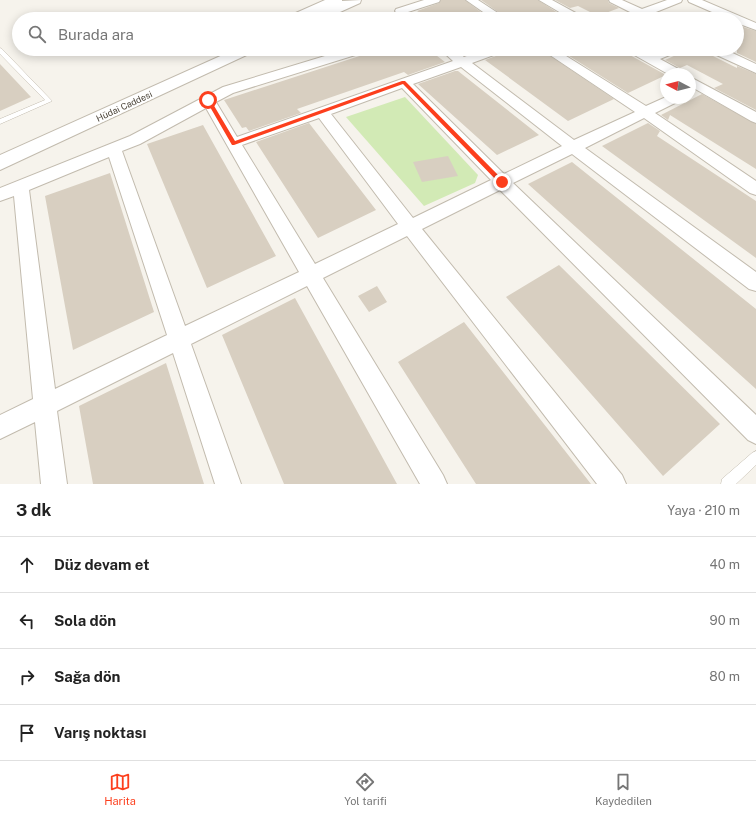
<!DOCTYPE html>
<html lang="tr">
<meta charset="utf-8">
<style>
:root{--surface:#fff;--page:#f6f6f6;--text:#222;--muted:#767676;--line:#e0e0e0;--accent:#fc3f1d}
body{margin:0;font-family:"Public Sans",sans-serif;background:var(--page);color:var(--text)}
.compass{position:absolute;left:660px;top:68px;width:36px;height:36px;border-radius:50%;background:var(--surface);box-shadow:0 2px 10px #0003;rotate:277deg}
.stop{position:absolute;width:12px;height:12px;margin:-9px;border:3px solid #fc3f1d;border-radius:50%;background:#fff}
.stop.end{background:#fc3f1d;border-color:#fff;box-shadow:0 1px 4px #0008}
.list{margin:0;padding:0;list-style:none}
h2{display:flex;justify-content:space-between;align-items:center;height:52px;margin:0;padding:0 16px;font-size:17px}
h2 small{font-size:13px;font-weight:400;color:var(--muted)}
.list li{display:grid;grid-template-columns:26px 1fr auto;gap:12px;align-items:center;box-sizing:border-box;height:56px;padding:0 16px;border-top:1px solid var(--line)}
.list b{display:block;font-size:15px;white-space:nowrap}
.list em{font-size:13px;font-style:normal;color:var(--muted)}
.icon{flex:none;width:22px;height:22px;fill:none;stroke:currentColor;stroke-width:2;stroke-linecap:round;stroke-linejoin:round}
.map{position:relative;flex:none;width:756px;height:484px;overflow:hidden}
.search{position:absolute;background:var(--surface);box-shadow:0 2px 10px #0003;left:12px;right:12px;top:12px;height:44px;display:flex;align-items:center;gap:10px;box-sizing:border-box;padding:0 14px;border-radius:22px;color:var(--muted);font-size:15px}
.sheet{height:276px;background:var(--surface)}
nav{display:flex;justify-content:space-around;align-items:center;box-sizing:border-box;height:56px;border-top:1px solid var(--line);background:var(--surface);font-size:11px;color:var(--muted)}
nav a{display:grid;justify-items:center;gap:2px}
nav .on{color:var(--accent)}
.map>svg:first-child{display:block}
.green{fill:#d2eab5}
.building{fill:#d8cfc1}
.lines{fill:none;stroke-linecap:round;stroke-linejoin:round}
.service-casing{stroke:#c2bbae;stroke-width:1}
.minor-casing{stroke:#c2bbae;stroke-width:2}
.tertiary-casing{stroke:#c2bbae;stroke-width:2}
.service{fill:#fff;fill-rule:evenodd}
.minor{fill:#fff;fill-rule:evenodd}
.tertiary{fill:#fff;fill-rule:evenodd}
.route{fill:#fc3f1d}
.labels{text-anchor:middle;dominant-baseline:central;stroke-width:4;stroke-linejoin:round;paint-order:stroke}
.far-street-label{font-size:9px;fill:#4b4439;stroke:#fff}
</style>
<div class="map">
<svg width="756" height="484" viewBox="0 0 756 484">
<rect width="100%" height="100%" fill="#f6f3ec"/>
<path class="green" d="M 405,97 L 478,175 L 475,183 L 424,206 L 346,117 Z"/>
<path class="building" d="M 441,0 L 465,0 L 490,19 L 429,19 L 417,11 L 439,3 Z
M 481,0 L 538,0 L 558,13 L 541,19 L 508,19 Z
M 555,0 L 608,0 L 609,3 L 619,8 L 598,16 L 578,6 L 570,8 Z
M 740,26 L 756,31 L 756,62 L 737,53 L 737,27 Z
M 381,49 L 428,49 L 445,62 L 408,75 L 404,72 L 297,109 L 301,113 L 249,131 L 246,127 L 242,128 L 224,100 Z
M 515,49 L 540,49 L 614,99 L 568,121 L 485,60 Z
M 558,49 L 619,49 L 666,75 L 628,93 Z
M 689,49 L 707,49 L 709,54 L 737,68 L 737,66 L 756,74 L 756,110 L 714,88 L 723,84 L 687,65 L 680,68 L 665,60 Z
M 0,64 L 31,97 L 0,111 Z
M 455,71 L 458,71 L 539,135 L 497,155 L 418,84 Z
M 702,94 L 756,124 L 756,169 L 670,115 L 668,120 L 661,115 Z
M 309,123 L 376,210 L 318,238 L 256,142 Z
M 648,123 L 660,131 L 657,136 L 756,201 L 756,258 L 602,146 Z
M 203,125 L 276,256 L 207,288 L 147,144 Z
M 448,156 L 458,176 L 422,182 L 413,162 Z
M 572,162 L 756,309 L 756,389 L 528,184 Z
M 110,173 L 154,312 L 73,350 L 45,196 Z
M 559,265 L 720,424 L 663,476 L 506,297 Z
M 377,286 L 387,302 L 369,312 L 358,296 Z
M 295,298 L 397,484 L 284,484 L 222,335 Z
M 464,322 L 591,484 L 476,484 L 398,362 Z
M 166,363 L 204,484 L 93,484 L 79,406 Z"/>
<g class="lines">
<g class="service-casing">
<path id="service" d="M 0,48 L 2,49 L 52,101 L 0,124 L 0,119 L 45,100 L 0,54 Z
M 756,451 L 756,465 L 736,484 L 721,484 L 722,479 L 752,453 Z"/>
</g>
<g class="minor-casing">
<path id="minor" d="M 424,0 L 440,0 L 439,2 L 408,12 L 415,19 L 402,19 L 395,11 L 396,9 Z
M 466,0 L 478,0 L 507,19 L 493,19 Z
M 539,0 L 552,0 L 583,17 L 585,19 L 571,19 Z
M 609,0 L 622,0 L 642,9 L 667,0 L 682,0 L 681,2 L 651,14 L 653,16 L 648,19 L 641,17 L 636,19 L 620,19 L 622,17 L 632,13 L 610,2 Z
M 688,0 L 702,0 L 756,23 L 756,30 L 737,23 L 737,19 L 728,19 L 689,2 Z
M 348,49 L 367,49 L 365,52 L 233,93 L 216,102 L 237,137 L 453,61 L 440,49 L 454,49 L 464,57 L 486,49 L 504,49 L 502,52 L 472,63 L 574,140 L 635,112 L 541,49 L 555,49 L 646,106 L 666,97 L 666,98 L 681,98 L 679,101 L 655,113 L 756,181 L 756,195 L 750,193 L 644,118 L 585,148 L 756,272 L 756,291 L 749,289 L 572,154 L 513,183 L 756,415 L 756,444 L 748,440 L 500,190 L 422,229 L 622,475 L 626,484 L 597,484 L 407,236 L 323,278 L 443,475 L 447,484 L 420,484 L 307,286 L 191,344 L 241,484 L 215,484 L 173,353 L 57,411 L 67,484 L 41,484 L 35,422 L 0,439 L 0,415 L 33,399 L 14,196 L 0,201 L 0,188 L 130,136 L 223,87 ZM 461,67 L 562,146 L 504,174 L 413,84 ZM 402,88 L 491,180 L 413,218 L 331,114 ZM 206,108 L 299,272 L 185,326 L 122,151 L 140,144 ZM 319,118 L 398,224 L 315,264 L 242,145 ZM 109,157 L 167,335 L 55,389 L 29,190 Z
M 627,49 L 642,49 L 651,54 L 663,49 L 679,49 L 677,52 L 660,59 L 682,71 L 683,74 L 668,74 L 629,52 Z
M 708,49 L 724,49 L 756,64 L 756,73 L 710,52 Z
M 690,77 L 756,112 L 756,123 L 751,121 L 690,86 Z"/>
</g>
<g class="tertiary-casing">
<path id="tertiary" d="M 325,0 L 342,0 L 342,1 L 361,0 L 360,3 L 329,17 L 319,17 L 318,13 L 305,19 L 287,19 L 289,16 Z
M 236,49 L 255,49 L 253,52 L 0,170 L 0,155 Z"/>
</g>
<use href="#service" class="service"/>
<use href="#minor" class="minor"/>
<use href="#tertiary" class="tertiary"/>
</g>
<path class="route" d="M 402,81 L 405,81 L 504,181 L 504,184 L 500,184 L 403,84 L 234,145 L 232,145 L 206,100 L 210,99 L 235,141 Z"/>
<g class="labels">
<g class="far-street-label">
<text transform="translate(124 106) rotate(-25)">Hüdai Caddesi</text>
</g>
</g>
</svg>
<svg class="compass" viewBox="-18 -18 36 36"><path d="M0-13l5 13h-10z" fill="#e53935"/><path d="M0 13l5-13h-10z" fill="#767676"/></svg>
<div class="stop" style="left:208px;top:100px"></div>
<div class="stop end" style="left:502px;top:182px"></div>
<div class="search"><svg class="icon" aria-label="search" viewBox="0 0 24 24"><circle cx="10" cy="10" r="6"/><path d="M15 15l6 6"/></svg>Burada ara</div>
</div>
<section class="sheet">
<h2>3 dk<small>Yaya · 210 m</small></h2>
<ul class="list">
<li><svg class="icon" aria-label="ahead" viewBox="0 0 24 24"><path d="M12 20V5M6 11l6-6 6 6"/></svg><div><b>Düz devam et</b></div><em>40 m</em></li>
<li><svg class="icon" aria-label="left" viewBox="0 0 24 24"><path d="M17 20v-9H6M10 6l-5 5 5 5"/></svg><div><b>Sola dön</b></div><em>90 m</em></li>
<li><svg class="icon" aria-label="right" viewBox="0 0 24 24"><path d="M7 20v-9h11M14 6l5 5-5 5"/></svg><div><b>Sağa dön</b></div><em>80 m</em></li>
<li><svg class="icon" aria-label="arrive" viewBox="0 0 24 24"><path d="M6 21V4h12l-3 4 3 4H6"/></svg><div><b>Varış noktası</b></div></li>
</ul>
</section>
<nav>
<a class="on"><svg class="icon" aria-label="map" viewBox="0 0 24 24"><path d="M3 6l6-2 6 2 6-2v14l-6 2-6-2-6 2zM9 4v14M15 6v14"/></svg>Harita</a>
<a><svg class="icon" aria-label="directions" viewBox="0 0 24 24"><path d="M12 3l9 9-9 9-9-9zM9 14v-3h6M13 9l2 2-2 2"/></svg>Yol tarifi</a>
<a><svg class="icon" aria-label="saved" viewBox="0 0 24 24"><path d="M7 4h10v16l-5-4-5 4z"/></svg>Kaydedilen</a>
</nav>
